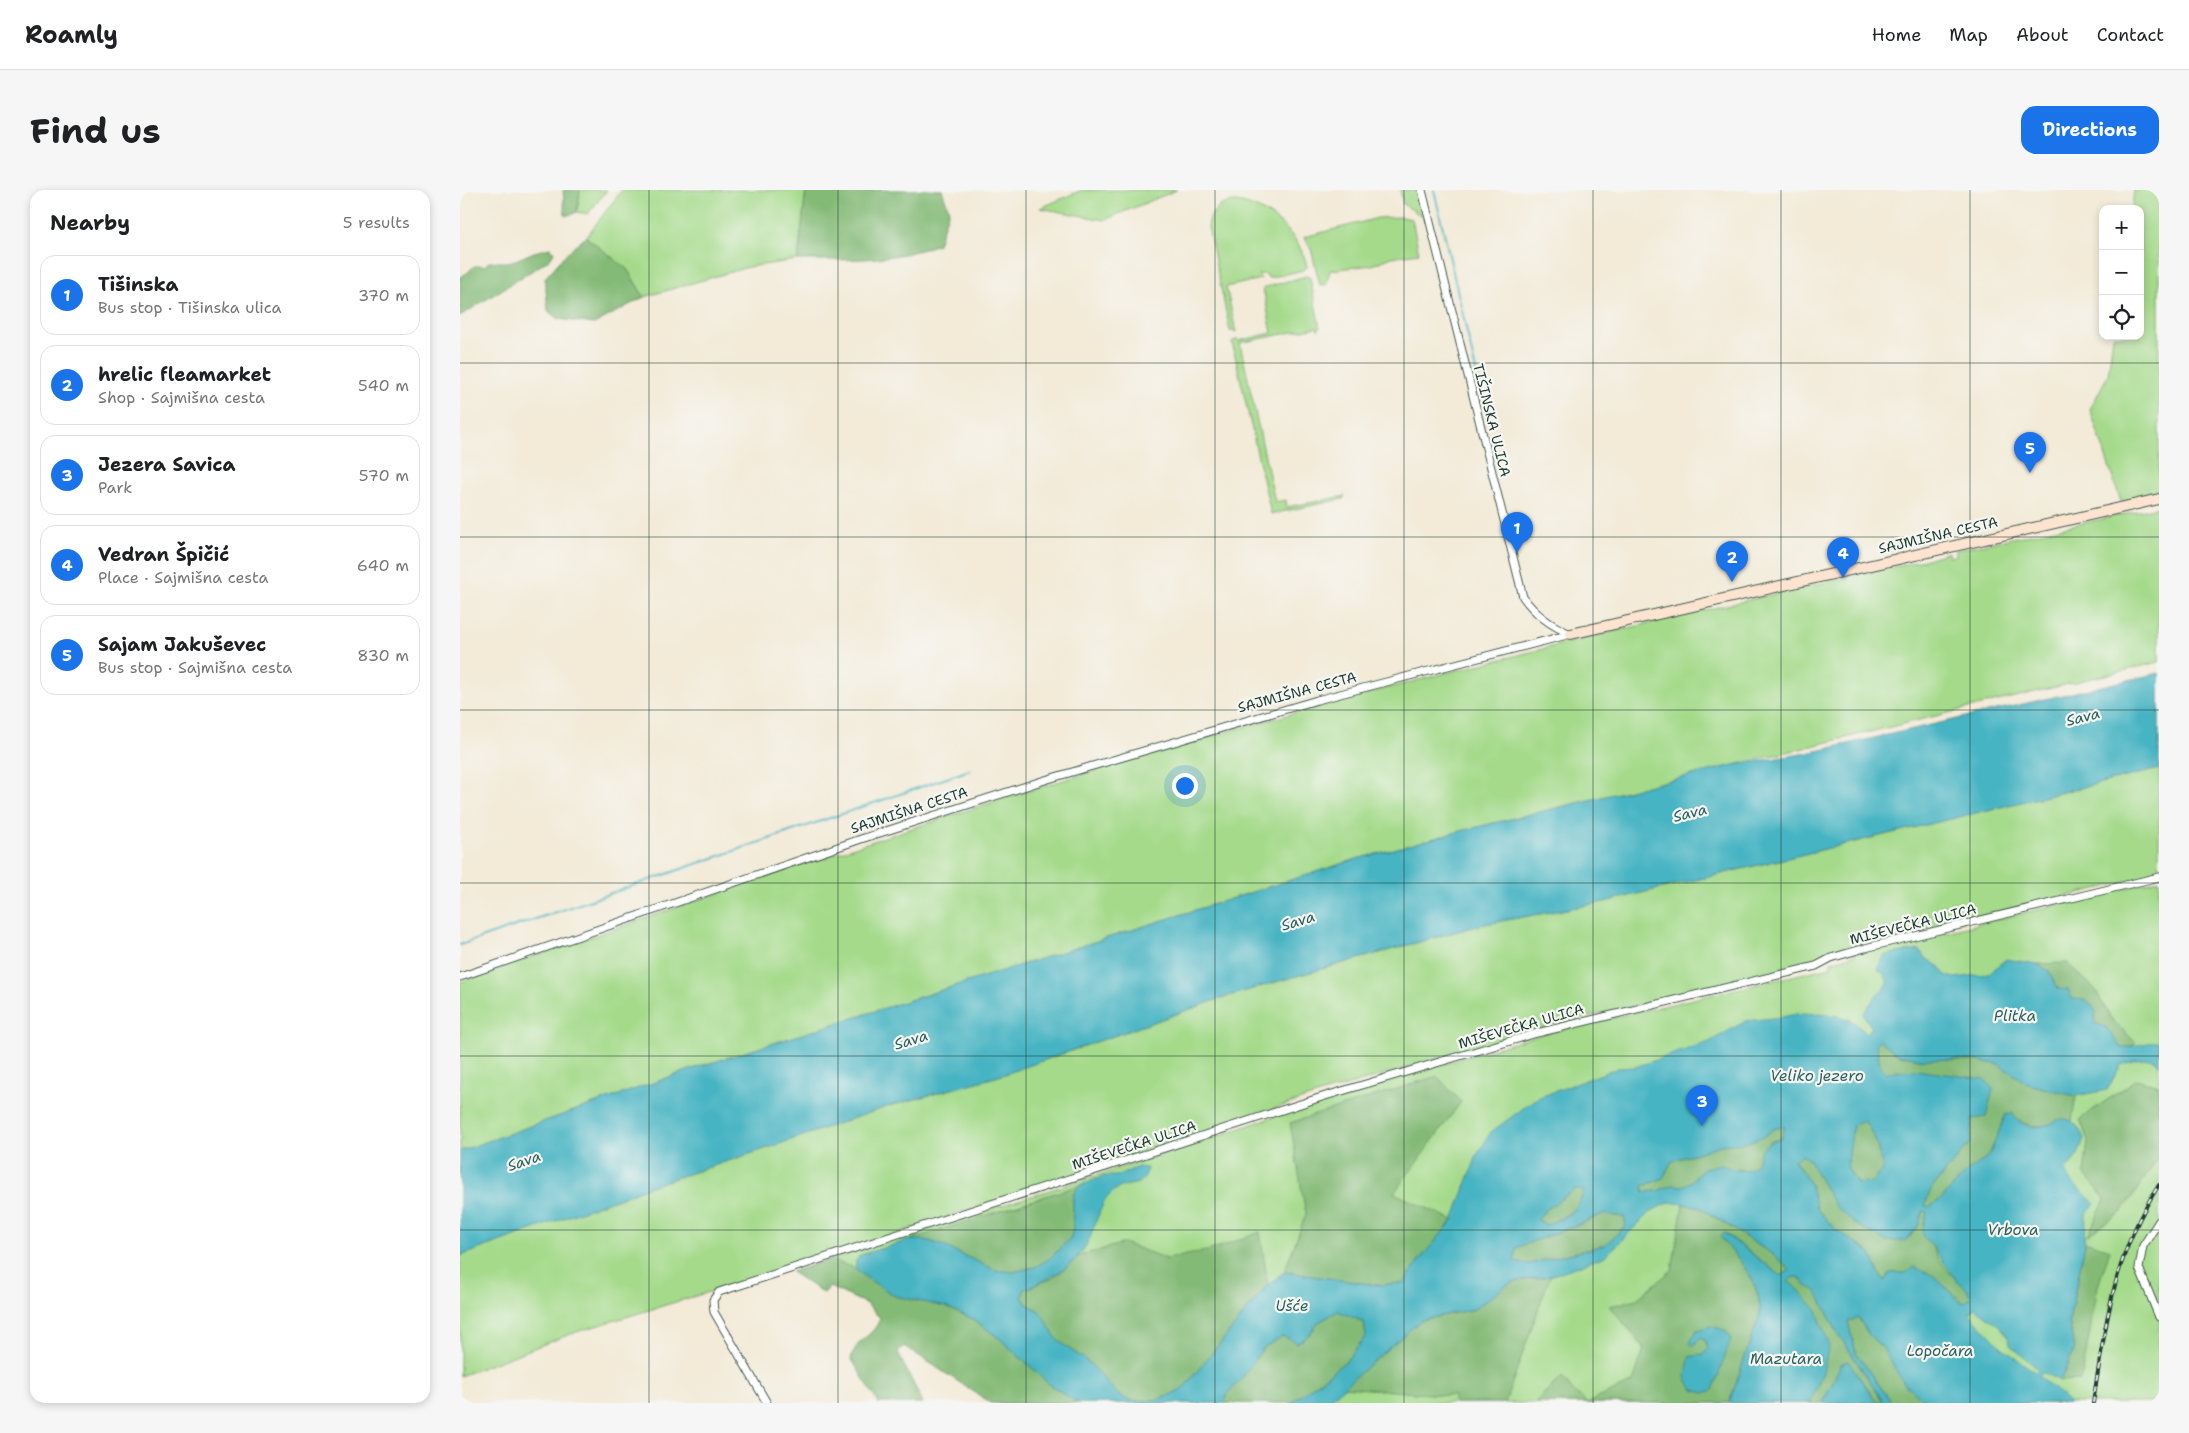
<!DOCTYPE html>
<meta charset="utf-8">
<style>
:root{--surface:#fff;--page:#f6f6f6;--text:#202124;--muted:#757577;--line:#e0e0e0;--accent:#1a73e8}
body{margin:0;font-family:"Shantell Sans",sans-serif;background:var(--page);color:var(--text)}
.controls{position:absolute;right:15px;top:15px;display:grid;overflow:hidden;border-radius:10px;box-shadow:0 2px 8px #0003}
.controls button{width:45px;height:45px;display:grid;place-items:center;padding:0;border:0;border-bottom:1px solid var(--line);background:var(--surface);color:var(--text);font:25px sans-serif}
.you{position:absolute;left:724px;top:595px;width:18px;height:18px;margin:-12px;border:4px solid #fff;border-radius:50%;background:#1a73e8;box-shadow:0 0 0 8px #1a73e833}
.badge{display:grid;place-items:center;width:32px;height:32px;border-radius:50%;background:var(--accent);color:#fff;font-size:16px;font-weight:700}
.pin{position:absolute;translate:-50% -41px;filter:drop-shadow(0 1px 2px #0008)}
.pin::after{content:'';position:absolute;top:26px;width:18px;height:15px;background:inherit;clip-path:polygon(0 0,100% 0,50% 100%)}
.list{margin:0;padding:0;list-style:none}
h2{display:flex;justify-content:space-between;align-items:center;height:65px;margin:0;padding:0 20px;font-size:21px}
h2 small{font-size:16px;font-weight:400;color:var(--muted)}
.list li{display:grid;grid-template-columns:32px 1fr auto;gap:15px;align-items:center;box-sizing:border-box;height:80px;margin:0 10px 10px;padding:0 10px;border:1px solid var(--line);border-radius:15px}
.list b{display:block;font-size:19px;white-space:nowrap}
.list p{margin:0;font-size:16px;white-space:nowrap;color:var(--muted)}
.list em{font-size:16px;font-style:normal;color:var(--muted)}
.icon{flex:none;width:28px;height:28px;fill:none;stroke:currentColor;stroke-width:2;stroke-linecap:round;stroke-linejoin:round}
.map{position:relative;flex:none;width:1699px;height:1213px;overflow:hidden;border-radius:15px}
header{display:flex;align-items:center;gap:30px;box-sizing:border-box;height:70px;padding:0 25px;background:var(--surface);border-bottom:1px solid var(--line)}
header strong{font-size:24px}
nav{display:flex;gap:28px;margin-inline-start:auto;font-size:18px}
.intro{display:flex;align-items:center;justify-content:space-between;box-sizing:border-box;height:120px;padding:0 30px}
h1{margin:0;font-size:35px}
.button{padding:12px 22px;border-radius:15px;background:var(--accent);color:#fff;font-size:18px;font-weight:700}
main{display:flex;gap:30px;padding:0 30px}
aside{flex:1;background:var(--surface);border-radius:15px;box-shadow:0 2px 8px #0003}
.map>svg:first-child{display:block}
.green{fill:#a4da8a;stroke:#628c5f}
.forest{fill:#83ba76;stroke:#517c55;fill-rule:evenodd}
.water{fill:#47b4c3;stroke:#33787c;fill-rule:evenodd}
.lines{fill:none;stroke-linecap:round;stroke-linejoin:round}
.stream{stroke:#47b4c3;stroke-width:2}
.street-casing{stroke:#3f574c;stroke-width:9}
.secondary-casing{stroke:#3f574c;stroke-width:12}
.street{stroke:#fff;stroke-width:7}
.secondary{stroke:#fde4d1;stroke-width:10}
.rail-casing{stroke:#1f3d34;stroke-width:4}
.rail{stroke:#f6f6f2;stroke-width:2;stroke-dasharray:5.5;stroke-linecap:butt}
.grid{fill:none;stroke:#1f3d34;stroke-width:1;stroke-opacity:0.55}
.labels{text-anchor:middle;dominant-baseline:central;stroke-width:4.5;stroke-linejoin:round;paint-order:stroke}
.street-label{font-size:14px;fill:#1f3d34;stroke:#f6f6f2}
.water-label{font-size:15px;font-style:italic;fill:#2b615f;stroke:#f6f6f2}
</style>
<header>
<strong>Roamly</strong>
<nav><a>Home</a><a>Map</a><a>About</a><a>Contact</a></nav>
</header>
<div class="intro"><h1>Find us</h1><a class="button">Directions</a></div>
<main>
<aside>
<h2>Nearby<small>5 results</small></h2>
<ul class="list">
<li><span class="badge">1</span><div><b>Tišinska</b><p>Bus stop · Tišinska ulica</p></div><em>370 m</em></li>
<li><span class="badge">2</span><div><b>hrelic fleamarket</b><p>Shop · Sajmišna cesta</p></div><em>540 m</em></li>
<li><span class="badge">3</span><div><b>Jezera Savica</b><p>Park</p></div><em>570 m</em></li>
<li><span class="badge">4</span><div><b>Vedran Špičić</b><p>Place · Sajmišna cesta</p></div><em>640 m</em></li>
<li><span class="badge">5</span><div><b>Sajam Jakuševec</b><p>Bus stop · Sajmišna cesta</p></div><em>830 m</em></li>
</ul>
</aside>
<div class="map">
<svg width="1699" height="1213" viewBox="0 0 1699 1213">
<rect width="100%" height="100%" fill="#f6f6f2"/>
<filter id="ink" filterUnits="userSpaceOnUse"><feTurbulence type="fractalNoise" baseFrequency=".02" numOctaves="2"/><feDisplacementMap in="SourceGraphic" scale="10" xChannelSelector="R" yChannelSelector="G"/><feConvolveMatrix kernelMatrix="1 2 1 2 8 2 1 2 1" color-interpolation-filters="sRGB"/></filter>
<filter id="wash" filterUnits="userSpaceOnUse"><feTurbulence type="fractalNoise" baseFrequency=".0096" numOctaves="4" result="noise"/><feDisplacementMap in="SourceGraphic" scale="20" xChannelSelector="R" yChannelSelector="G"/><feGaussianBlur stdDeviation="1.12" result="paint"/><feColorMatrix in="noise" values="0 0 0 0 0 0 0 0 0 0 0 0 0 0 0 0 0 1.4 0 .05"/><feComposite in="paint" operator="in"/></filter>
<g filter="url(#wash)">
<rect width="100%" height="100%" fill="#f3ead7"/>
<path class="green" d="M 120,0 L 147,0 L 128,24 L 117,22 Z
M 162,0 L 346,0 L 338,70 L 288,77 L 184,107 L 167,79 L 126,47 Z
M 622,0 L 717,0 L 644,30 L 580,18 Z
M 940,0 L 956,0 L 962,26 L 943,14 Z
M 1674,0 L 1699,0 L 1699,302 L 1661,312 L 1630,219 L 1648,185 L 1653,146 L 1680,146 L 1680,19 L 1672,19 Z
M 776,12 C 808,16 841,45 847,77 L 844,80 L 808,88 L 806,84 L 798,84 L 801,89 L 766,97 L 776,142 L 770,141 L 748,37 C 750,21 760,12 776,12 Z
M 941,27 L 952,29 L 959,63 L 932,67 L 912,75 L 870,80 L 866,95 L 860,95 L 851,59 L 844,47 L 918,28 Z
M 846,86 L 850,88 L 860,138 L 858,140 L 857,137 L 780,153 L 815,312 L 826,310 L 827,317 L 885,306 L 883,309 L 811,324 L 772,152 L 777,149 L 778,151 L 812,143 L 803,98 Z
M 1699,317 L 1699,472 L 1001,641 L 897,669 L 241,876 L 0,961 L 0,792 C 239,710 478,625 721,555 C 966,484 1215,426 1464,370 L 1489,362 L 1490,367 L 1496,366 L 1496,360 Z
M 1699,579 L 1699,684 L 1399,756 L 1354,770 L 1354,773 L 1082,838 L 862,903 L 375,1064 L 116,1142 L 0,1186 L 0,1066 L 194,995 L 302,960 L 426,917 L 539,886 L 762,808 L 826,789 L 1020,735 L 1144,712 Z
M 1699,690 L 1699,1213 L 531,1213 L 417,1138 L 420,1128 L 407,1114 L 370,1097 L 364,1103 L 331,1082 L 707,963 L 863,910 L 1083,844 L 1371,777 L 1371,772 L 1399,763 Z"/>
<path class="forest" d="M 103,0 L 120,0 L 117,22 L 105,26 Z
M 346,0 L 482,0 L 489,20 L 478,54 C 432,72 386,70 338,70 Z
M 126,47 L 167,79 L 184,107 L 134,134 L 98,129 L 88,121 L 85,88 L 107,63 Z
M 90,58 L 94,62 L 91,68 L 81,75 L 0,126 L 0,87 L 7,83 L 14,76 L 24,76 L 29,72 L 51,72 L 74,62 Z
M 1607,773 L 1635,799 L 1650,827 L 1676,853 L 1674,855 L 1661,858 L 1646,837 L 1634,834 L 1612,809 L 1598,799 L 1589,781 L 1577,774 Z
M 1420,850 L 1438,865 L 1460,869 L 1511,870 L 1538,874 L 1569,894 L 1616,906 L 1612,931 C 1599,928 1597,934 1585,935 C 1570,938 1559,932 1546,924 L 1529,966 L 1508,981 L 1480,1010 L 1469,1017 L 1465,1015 L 1471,999 L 1510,953 L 1437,880 L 1426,883 L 1420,875 L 1416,853 Z
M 977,886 L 1001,912 L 934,1003 L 993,1030 L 957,1073 L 944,1093 L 917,1095 L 824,1082 L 846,1024 L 830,933 Z
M 1677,889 L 1699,896 L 1699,967 L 1662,1022 L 1628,1045 L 1645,1009 L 1624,983 L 1628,951 L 1620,929 Z
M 1405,930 L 1415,949 L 1423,979 L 1413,992 L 1397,994 L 1387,977 L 1393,935 Z
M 1325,937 L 1321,948 L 1309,952 L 1297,974 L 1289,980 L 1244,978 L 1232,991 L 1223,996 L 1212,995 L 1198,1001 L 1184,1002 L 1183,996 L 1203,988 L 1212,971 L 1261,955 L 1285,953 L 1304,946 L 1315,938 Z
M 1342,965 L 1349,970 L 1362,990 L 1426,1051 L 1445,1050 L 1451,1046 L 1463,1021 L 1467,1022 C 1460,1043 1479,1074 1495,1088 C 1503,1095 1508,1097 1511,1109 L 1504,1113 L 1488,1098 L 1445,1083 L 1430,1083 L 1426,1091 L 1419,1084 L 1411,1063 L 1376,1040 L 1357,1019 L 1350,994 L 1334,969 Z
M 626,993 L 618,997 L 613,1006 L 613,1040 L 610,1049 L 589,1069 L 575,1077 L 554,1082 L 535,1080 L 484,1056 L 466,1050 L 449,1050 Z
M 1115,999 L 1124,1000 L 1120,1015 L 1102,1028 L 1086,1035 L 1078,1030 L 1083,1022 Z
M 1223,1014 L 1237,1016 L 1315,1066 L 1330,1080 L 1321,1086 L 1265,1043 L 1260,1047 C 1280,1070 1300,1092 1300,1124 L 1269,1213 L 1074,1213 L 1102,1187 L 1113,1201 L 1127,1213 L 1173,1192 L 1184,1158 L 1150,1116 L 1177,1109 L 1212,1080 ZM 1237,1140 L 1271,1150 L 1243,1165 L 1248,1158 L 1245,1150 L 1240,1148 L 1230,1153 Z
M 1143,1024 L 1164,1027 L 1166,1036 L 1145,1055 L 1069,1074 L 1054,1072 L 1056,1058 C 1085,1046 1115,1038 1143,1024 Z
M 800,1042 L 808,1095 L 725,1196 C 709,1209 689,1213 668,1210 C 654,1206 641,1183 629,1173 C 618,1163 602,1157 593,1144 C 589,1138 587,1130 582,1124 C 574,1115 570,1120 562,1107 L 564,1100 L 592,1088 L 607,1077 L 619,1066 L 664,1053 L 707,1069 L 751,1060 Z
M 1628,1052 L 1650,1060 L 1638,1096 L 1623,1181 L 1620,1190 L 1600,1191 L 1614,1160 L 1609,1131 L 1625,1054 Z
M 370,1070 L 395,1078 L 404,1086 L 435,1106 L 486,1117 L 513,1129 L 539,1148 L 589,1194 L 618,1213 L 531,1213 L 444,1156 L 438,1163 L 463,1213 L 418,1213 L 391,1168 C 398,1146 413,1148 420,1128 L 407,1114 L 370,1097 L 364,1103 L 331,1082 Z
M 1090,1086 L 1045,1213 L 994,1213 L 994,1206 L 883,1197 L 961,1130 L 1014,1119 L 1052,1092 Z
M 1333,1087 L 1339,1087 L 1346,1096 L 1356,1099 L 1377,1142 L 1422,1210 L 1419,1213 L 1387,1171 L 1381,1174 L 1363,1213 L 1350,1213 L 1363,1182 L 1327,1092 Z
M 878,1121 L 904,1132 L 906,1146 L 886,1171 L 831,1213 L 765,1213 L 766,1205 L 782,1188 L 803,1158 L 823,1146 L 837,1153 L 847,1147 L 859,1132 Z
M 1398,1127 L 1409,1145 L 1423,1158 L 1444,1193 L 1468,1213 L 1432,1213 L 1396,1163 L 1388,1132 Z"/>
<path class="water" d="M 1699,483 L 1699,579 L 1144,712 L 1020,735 L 826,789 L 762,808 L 539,886 L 426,917 L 302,960 L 194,995 L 0,1066 L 0,961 L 241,876 L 897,669 L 1001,641 L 1274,575 L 1348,563 Z
M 1460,760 L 1465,768 L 1479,776 L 1484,784 L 1493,788 L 1520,785 L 1531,782 L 1546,769 L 1577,774 L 1589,781 L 1598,799 L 1609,800 L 1612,809 L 1627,810 L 1636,821 L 1634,833 L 1646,837 L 1661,858 L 1699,851 L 1699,875 L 1696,871 L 1689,869 L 1676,870 L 1661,875 L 1647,900 L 1616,906 L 1568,894 L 1538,874 L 1511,870 L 1460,869 L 1438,865 L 1420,850 L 1416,853 L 1420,875 L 1426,883 L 1455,880 L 1524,889 L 1533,899 L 1526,927 L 1512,929 L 1510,953 L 1471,999 L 1465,1015 L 1469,1017 L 1480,1010 L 1508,981 L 1529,966 L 1546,924 L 1552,923 C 1559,935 1573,939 1587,935 C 1592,934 1597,929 1602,929 C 1614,928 1620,940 1624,949 L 1617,967 L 1606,979 L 1610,990 L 1635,1014 L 1626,1024 L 1625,1054 L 1609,1131 L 1614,1160 L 1600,1191 L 1584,1183 L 1581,1183 L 1579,1186 L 1610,1213 L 1468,1213 L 1444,1194 L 1423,1158 L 1409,1145 L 1398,1127 L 1388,1132 L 1396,1163 L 1432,1213 L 1419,1213 L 1422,1209 L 1377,1142 L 1356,1100 L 1346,1096 L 1339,1087 L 1333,1087 L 1328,1092 L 1336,1097 L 1357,1121 L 1369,1155 L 1363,1182 L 1350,1213 L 1269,1213 L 1300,1124 C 1301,1092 1280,1070 1260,1047 L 1264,1043 L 1321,1086 L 1330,1080 L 1315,1066 L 1238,1016 L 1209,1012 L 1190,1022 L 1146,1066 L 1090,1086 L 1052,1092 L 1014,1119 L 961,1130 L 870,1209 L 871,1213 L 831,1213 L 886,1171 L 906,1146 L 904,1132 L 878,1121 L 859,1132 L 847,1147 L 837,1153 L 823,1146 L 803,1158 L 782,1188 L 766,1205 L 765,1213 L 618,1213 L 589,1194 L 539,1148 L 513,1129 L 486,1117 L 435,1106 L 404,1086 L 395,1078 L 396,1071 L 400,1065 L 449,1050 L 466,1050 L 484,1056 L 535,1080 L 554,1082 L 575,1077 L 589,1069 L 610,1049 L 613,1040 L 613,1006 L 618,997 L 644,986 L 657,986 L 678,977 L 687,978 C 685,999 669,992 659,998 C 656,999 649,1005 647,1008 C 642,1013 635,1035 632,1042 C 622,1074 592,1087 564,1100 L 562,1107 C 570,1120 574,1115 582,1124 C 587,1130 589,1138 593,1144 C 602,1157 618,1163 629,1173 C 641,1183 654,1206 668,1210 C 689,1213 709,1209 725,1196 L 808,1095 L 824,1082 L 917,1095 L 944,1093 L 957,1073 L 993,1030 L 1017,965 L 1031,942 L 1077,908 L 1158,878 L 1175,877 L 1193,871 L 1249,852 L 1286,831 L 1321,827 L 1342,823 L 1374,825 L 1391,830 L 1406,843 L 1412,838 L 1403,824 L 1418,803 L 1426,797 L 1428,792 L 1424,784 L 1418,780 L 1424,766 L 1434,763 ZM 1405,931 L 1415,949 L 1423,979 L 1413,992 L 1397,994 L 1387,977 L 1393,935 ZM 1325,937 L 1321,948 C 1304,954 1300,957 1297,974 C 1285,984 1274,981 1261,974 L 1244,978 L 1232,991 L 1223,996 L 1212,995 L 1198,1001 L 1184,1002 L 1183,996 L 1203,988 L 1212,971 L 1261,955 L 1285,953 L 1304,946 L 1315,938 ZM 1342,965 L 1349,970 L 1375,1016 L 1398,1036 L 1426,1051 L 1445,1051 L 1458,1037 L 1463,1021 L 1467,1022 C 1464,1033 1458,1045 1469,1052 L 1495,1088 L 1508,1100 L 1510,1109 L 1504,1113 L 1500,1111 L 1474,1086 L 1454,1077 L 1445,1083 L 1430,1083 L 1425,1091 L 1419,1084 L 1411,1063 L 1376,1040 L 1357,1019 L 1350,994 L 1334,970 ZM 1115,999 L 1124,1000 C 1118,1023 1107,1026 1086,1035 L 1078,1030 L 1083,1022 ZM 1143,1024 L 1164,1027 L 1166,1036 L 1145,1055 L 1069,1074 L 1054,1072 L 1056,1058 C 1085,1046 1115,1037 1143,1024 ZM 1516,1118 C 1527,1129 1548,1136 1550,1155 L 1578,1179 L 1576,1183 L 1539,1155 L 1511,1125 L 1510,1122 Z
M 1252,1136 L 1266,1141 L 1271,1150 L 1253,1200 L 1244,1203 L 1233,1200 L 1226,1187 L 1229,1167 L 1243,1165 L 1248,1157 L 1245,1150 L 1240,1148 L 1233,1156 L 1230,1153 L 1237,1140 Z
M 1388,1171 L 1417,1213 L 1363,1213 L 1381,1174 Z"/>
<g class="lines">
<path class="stream" d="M 974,0 L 1019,194
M 0,755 L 510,580"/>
</g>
</g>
<g filter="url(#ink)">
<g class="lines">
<g class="street-casing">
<path id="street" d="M 962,0 L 1063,407 C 1075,424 1091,436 1111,444
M 0,787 L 401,649 L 585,590 L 857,510 L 1111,444
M 1699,1031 L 1683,1056 L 1679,1078 L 1699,1127
M 307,1213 L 254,1122 L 253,1110 L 259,1102 L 862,907 L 1077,843 L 1356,776 L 1371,768 L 1405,758 L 1699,687"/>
</g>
<g class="secondary-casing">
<path id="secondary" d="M 1111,444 L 1699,309"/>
</g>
<use href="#street" class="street"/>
<use href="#secondary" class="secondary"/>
<g class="rail-casing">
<path id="rail" d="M 1633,1213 C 1646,1133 1653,1065 1699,995"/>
</g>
<use href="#rail" class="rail"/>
</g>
</g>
<path class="grid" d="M 189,0 L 189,1213M 378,0 L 378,1213M 566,0 L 566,1213M 755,0 L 755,1213M 944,0 L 944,1213M 1133,0 L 1133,1213M 1321,0 L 1321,1213M 1510,0 L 1510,1213M 0,173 L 1699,173M 0,347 L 1699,347M 0,520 L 1699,520M 0,693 L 1699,693M 0,866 L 1699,866M 0,1040 L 1699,1040"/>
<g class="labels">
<g class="street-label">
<text transform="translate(1032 230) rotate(76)">TIŠINSKA ULICA</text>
<text transform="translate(1478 345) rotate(-13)">SAJMIŠNA CESTA</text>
<text transform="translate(837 502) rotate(-15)">SAJMIŠNA CESTA</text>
<text transform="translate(449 620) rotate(-18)">SAJMIŠNA CESTA</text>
<text transform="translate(1453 734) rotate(-14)">MIŠEVEČKA ULICA</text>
<text transform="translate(1061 836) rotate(-16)">MIŠEVEČKA ULICA</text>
<text transform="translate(674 955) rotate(-18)">MIŠEVEČKA ULICA</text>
</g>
<g class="water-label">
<text transform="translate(1623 527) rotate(-14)">Sava</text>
<text transform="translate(1230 623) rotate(-14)">Sava</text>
<text transform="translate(838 731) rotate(-17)">Sava</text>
<text x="1555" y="826">Plitka</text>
<text transform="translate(451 850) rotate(-17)">Sava</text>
<text x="1357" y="886">Veliko jezero</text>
<text transform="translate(64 971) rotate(-19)">Sava</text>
<text x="1553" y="1040">Vrbova</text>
<text x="832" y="1116">Ušće</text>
<text x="1480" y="1161">Lopočara</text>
<text x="1326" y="1169">Mazutara</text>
</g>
</g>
</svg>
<div class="controls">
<button>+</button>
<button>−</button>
<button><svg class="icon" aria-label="locate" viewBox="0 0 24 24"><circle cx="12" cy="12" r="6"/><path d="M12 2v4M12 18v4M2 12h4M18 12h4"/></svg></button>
</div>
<div class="you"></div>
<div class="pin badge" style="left:1057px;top:363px">1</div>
<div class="pin badge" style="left:1272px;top:392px">2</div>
<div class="pin badge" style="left:1242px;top:936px">3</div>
<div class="pin badge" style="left:1383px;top:388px">4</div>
<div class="pin badge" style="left:1570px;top:283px">5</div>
</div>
</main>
